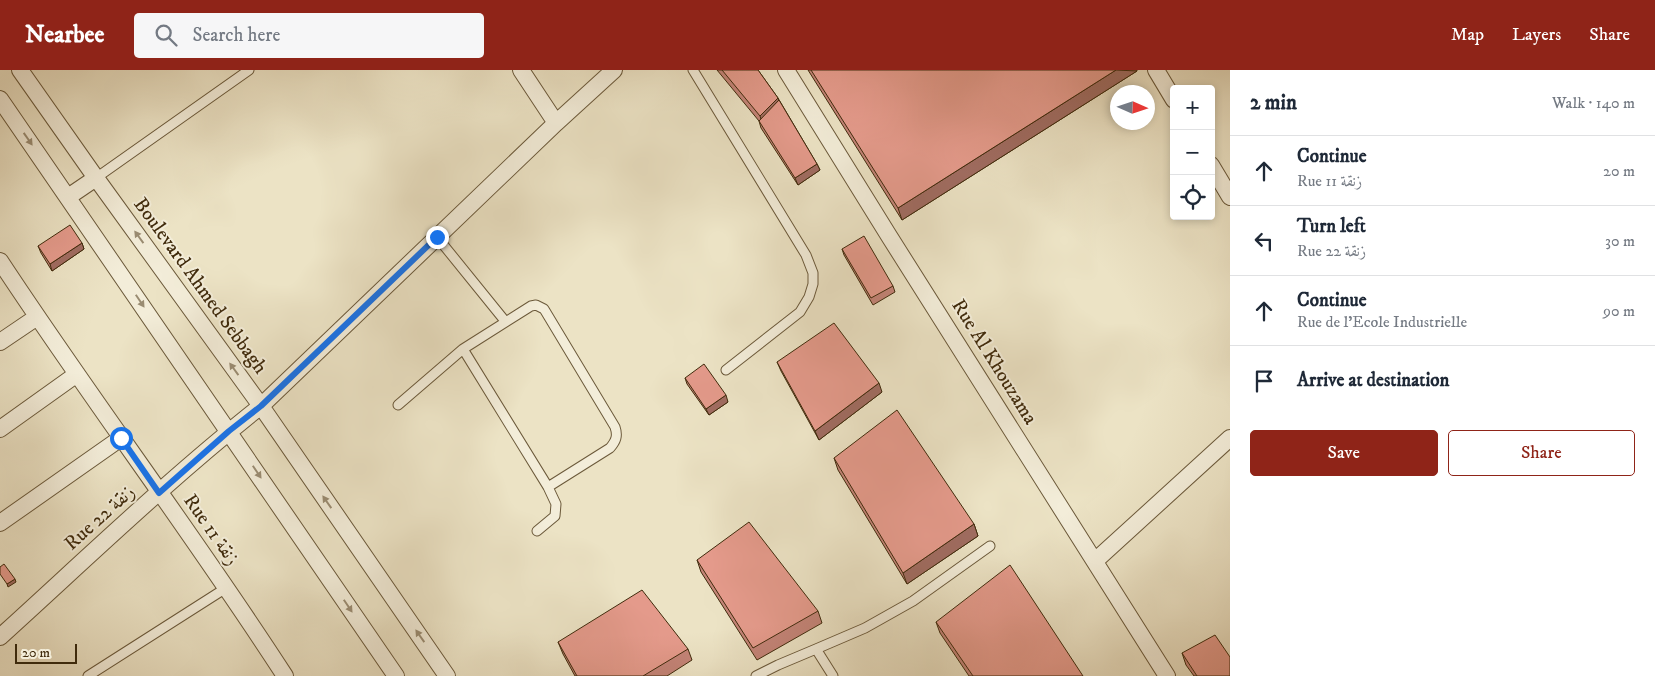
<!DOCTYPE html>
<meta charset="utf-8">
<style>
:root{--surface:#fff;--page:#f6f6f7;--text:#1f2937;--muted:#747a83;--line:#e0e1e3;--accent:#8f2418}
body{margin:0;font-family:"IM FELL DW Pica",Amiri,serif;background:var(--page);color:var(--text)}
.controls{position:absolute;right:15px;top:15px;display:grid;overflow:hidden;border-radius:5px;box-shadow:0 2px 8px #0003}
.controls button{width:45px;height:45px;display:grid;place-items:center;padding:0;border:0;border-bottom:1px solid var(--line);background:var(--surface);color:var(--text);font:25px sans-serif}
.compass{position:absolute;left:1110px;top:15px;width:45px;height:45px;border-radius:50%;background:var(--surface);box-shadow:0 2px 8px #0003;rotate:93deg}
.scale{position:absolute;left:15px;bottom:12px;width:62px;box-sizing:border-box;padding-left:5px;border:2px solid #402b0c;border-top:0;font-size:14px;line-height:18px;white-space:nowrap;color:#402b0c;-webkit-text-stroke:4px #f3edd9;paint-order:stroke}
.stop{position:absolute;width:15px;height:15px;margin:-11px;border:4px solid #1a73e8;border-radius:50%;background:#fff}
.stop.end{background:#1a73e8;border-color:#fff;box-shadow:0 1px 5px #0008}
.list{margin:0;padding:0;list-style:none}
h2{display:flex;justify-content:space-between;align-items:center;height:65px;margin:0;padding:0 20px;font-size:21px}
h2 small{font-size:16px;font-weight:400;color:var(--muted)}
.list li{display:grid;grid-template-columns:32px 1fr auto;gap:15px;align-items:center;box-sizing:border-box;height:70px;padding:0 20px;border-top:1px solid var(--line)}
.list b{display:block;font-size:19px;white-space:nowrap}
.list p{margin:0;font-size:16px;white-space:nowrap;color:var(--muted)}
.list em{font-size:16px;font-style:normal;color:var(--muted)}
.actions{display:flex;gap:10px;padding:15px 20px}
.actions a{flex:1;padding:11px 0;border:1px solid var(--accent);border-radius:5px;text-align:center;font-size:18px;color:var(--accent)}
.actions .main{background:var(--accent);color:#fff}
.icon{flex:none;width:28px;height:28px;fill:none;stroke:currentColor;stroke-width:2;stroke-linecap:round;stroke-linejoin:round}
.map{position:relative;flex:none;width:1230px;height:606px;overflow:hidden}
header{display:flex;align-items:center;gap:30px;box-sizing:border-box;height:70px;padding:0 25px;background:var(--accent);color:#fff}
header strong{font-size:24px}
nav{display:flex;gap:28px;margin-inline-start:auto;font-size:18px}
.search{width:350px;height:45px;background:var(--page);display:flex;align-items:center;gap:12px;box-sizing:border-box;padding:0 18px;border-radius:5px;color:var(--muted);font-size:19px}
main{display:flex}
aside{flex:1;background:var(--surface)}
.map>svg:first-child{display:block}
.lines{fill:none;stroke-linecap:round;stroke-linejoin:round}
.service-casing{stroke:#6b593a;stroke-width:11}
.minor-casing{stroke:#6b593a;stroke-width:18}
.service{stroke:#f3edd9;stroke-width:9}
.minor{stroke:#f3edd9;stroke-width:16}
.wall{fill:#c48478;stroke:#402b0c}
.shaded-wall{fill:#a06c61;stroke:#402b0c}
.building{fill:#e49a8b;stroke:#402b0c}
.oneway{fill:#9a8c72}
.route{stroke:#1a73e8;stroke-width:6}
.labels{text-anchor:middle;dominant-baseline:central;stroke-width:4;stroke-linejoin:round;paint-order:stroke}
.street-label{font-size:20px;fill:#402b0c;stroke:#f3edd9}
</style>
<header>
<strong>Nearbee</strong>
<div class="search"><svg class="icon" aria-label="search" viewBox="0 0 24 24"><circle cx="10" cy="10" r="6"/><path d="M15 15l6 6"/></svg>Search here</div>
<nav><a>Map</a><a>Layers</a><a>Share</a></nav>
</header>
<main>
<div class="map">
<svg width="1230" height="606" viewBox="0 0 1230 606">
<rect width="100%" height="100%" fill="#ece3c5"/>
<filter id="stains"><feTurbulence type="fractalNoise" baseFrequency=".004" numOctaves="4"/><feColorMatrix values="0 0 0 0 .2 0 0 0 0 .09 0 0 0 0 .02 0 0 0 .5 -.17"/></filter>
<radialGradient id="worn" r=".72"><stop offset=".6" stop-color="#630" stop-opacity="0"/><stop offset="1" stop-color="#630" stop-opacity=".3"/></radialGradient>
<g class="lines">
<g class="service-casing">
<path id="service" d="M 693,0 L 806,185 L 813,203 L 813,214 L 809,227 L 800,242 L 726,300
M 96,108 L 249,0
M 437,167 L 505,251
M 463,279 L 548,417 L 556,434 L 555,446 L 537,461
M 398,335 L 463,279 L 531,236 L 536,235 L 544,239 L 615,357 C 618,366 616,371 610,378 L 548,417
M 88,606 L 226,518
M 756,606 L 778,595 L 816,579
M 833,606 L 816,579 L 865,558 L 913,531 L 990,476"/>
</g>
<g class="minor-casing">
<path id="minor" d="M 20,0 L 96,108 L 261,336 L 447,606
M 521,0 L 556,53
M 786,0 L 889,166 L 1167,606
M 1156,0 L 1174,30
M 0,29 L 396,606
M 1211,95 L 1230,127
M 68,127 L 96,108
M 0,191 C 92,331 194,465 285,606
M 0,272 L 37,247
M 0,359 L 77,304
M 0,453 L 121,368
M 1095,491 L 1230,368
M 0,567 C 86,489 170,408 261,336 L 556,53 L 614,0"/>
</g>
<use href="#service" class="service"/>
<use href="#minor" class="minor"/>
</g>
<path class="wall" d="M 717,0 L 758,0 L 778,28 L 817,94 L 820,100 L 798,115 L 761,58 L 759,51 Z
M 808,0 L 1137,0 L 1137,1 L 902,150 Z
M 82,173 L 84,179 L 52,201 L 41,183 L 38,176 Z
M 842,179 L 893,216 L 895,222 L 873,235 L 844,185 Z
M 777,292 L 882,322 L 819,370 L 781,301 Z
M 685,308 L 728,332 L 709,345 L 687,314 Z
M 834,388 L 974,454 L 978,466 L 907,514 L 838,400 Z
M 697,490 L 818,541 L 822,553 L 757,590 L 701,502 Z
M 936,552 L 1083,606 L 969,606 L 940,563 Z
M 558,572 L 688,579 L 692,590 L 667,606 L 575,606 L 563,584 Z
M 1182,583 L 1230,606 L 1194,606 L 1186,595 Z"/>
<path class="shaded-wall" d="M 1116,0 L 1137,1 L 902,150 L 898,138 Z
M 778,28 L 781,37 L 763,56 L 760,46 Z
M 817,94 L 820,100 L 798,115 L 795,108 Z
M 82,173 L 84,179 L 52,201 L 50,194 Z
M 879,313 L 882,322 L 819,370 L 815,361 Z
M 726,325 L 728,332 L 709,345 L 706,339 Z
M 974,454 L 978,466 L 907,514 L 903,503 Z
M 15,509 L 16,512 L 8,517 L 7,514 Z"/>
<path class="building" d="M 722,0 L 758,0 L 778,28 L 760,46 Z
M 811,0 L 1116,0 L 898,138 Z
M 779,30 L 817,94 L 795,108 L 759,51 Z
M 70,155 L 82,173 L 50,194 L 38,176 Z
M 864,166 L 893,216 L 871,228 L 842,179 Z
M 834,253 L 879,313 L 815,361 L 777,292 Z
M 704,294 L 726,325 L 706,339 L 685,308 Z
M 897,340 L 974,454 L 903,503 L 834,388 Z
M 749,452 L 818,541 L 753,578 L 697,490 Z
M 4,494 L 15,509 L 7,514 L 0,504 L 0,497 Z
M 1010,495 L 1083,606 L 973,606 L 936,552 Z
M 642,520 L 688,579 L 643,606 L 577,606 L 558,572 Z
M 1215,565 L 1230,587 L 1230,606 L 1197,606 L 1182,583 Z"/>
<defs><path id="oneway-solid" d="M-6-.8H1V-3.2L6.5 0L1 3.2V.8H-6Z" transform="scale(1.25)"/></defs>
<g class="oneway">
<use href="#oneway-solid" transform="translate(28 69) rotate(55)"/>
<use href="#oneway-solid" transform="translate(139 167) rotate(-126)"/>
<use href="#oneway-solid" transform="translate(140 231) rotate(56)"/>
<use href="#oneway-solid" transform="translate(234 299) rotate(-126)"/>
<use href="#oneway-solid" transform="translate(257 402) rotate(56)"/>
<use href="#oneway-solid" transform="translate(327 432) rotate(-125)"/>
<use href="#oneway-solid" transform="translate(348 536) rotate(56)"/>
<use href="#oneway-solid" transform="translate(420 566) rotate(-125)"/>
</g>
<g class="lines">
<path class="route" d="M 121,368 L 159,423 L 229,361 L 261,336 L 437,167"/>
</g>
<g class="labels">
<g class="street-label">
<text transform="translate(200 216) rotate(54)">Boulevard Ahmed Sebbagh</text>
<text transform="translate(994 292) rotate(58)">Rue Al Khouzama</text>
<text transform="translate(100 448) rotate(-42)">Rue 22 زنقة</text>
<text transform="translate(211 460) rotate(55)">Rue 11 زنقة</text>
</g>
</g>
<rect width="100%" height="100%" filter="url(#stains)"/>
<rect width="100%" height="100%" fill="url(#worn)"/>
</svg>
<div class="controls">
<button>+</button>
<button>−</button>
<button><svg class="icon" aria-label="locate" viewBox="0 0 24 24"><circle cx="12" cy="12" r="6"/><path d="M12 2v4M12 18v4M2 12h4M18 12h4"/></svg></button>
</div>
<svg class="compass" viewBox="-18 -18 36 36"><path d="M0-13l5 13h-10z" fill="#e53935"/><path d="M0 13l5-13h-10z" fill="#747a83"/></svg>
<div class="scale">20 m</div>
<div class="stop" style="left:121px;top:368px"></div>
<div class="stop end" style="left:437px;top:167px"></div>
</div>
<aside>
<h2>2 min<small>Walk · 140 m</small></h2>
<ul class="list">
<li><svg class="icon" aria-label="ahead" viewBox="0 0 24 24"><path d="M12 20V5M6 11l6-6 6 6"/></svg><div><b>Continue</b><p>Rue 11 زنقة</p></div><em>20 m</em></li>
<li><svg class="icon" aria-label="left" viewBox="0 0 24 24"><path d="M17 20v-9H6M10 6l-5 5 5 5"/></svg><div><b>Turn left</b><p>Rue 22 زنقة</p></div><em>30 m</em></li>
<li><svg class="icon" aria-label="ahead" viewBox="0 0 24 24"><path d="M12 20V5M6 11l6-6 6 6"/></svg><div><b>Continue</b><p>Rue de l'Ecole Industrielle</p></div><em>90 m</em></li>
<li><svg class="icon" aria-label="arrive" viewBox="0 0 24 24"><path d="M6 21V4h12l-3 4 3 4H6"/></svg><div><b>Arrive at destination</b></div></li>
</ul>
<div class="actions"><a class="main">Save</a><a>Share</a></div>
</aside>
</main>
